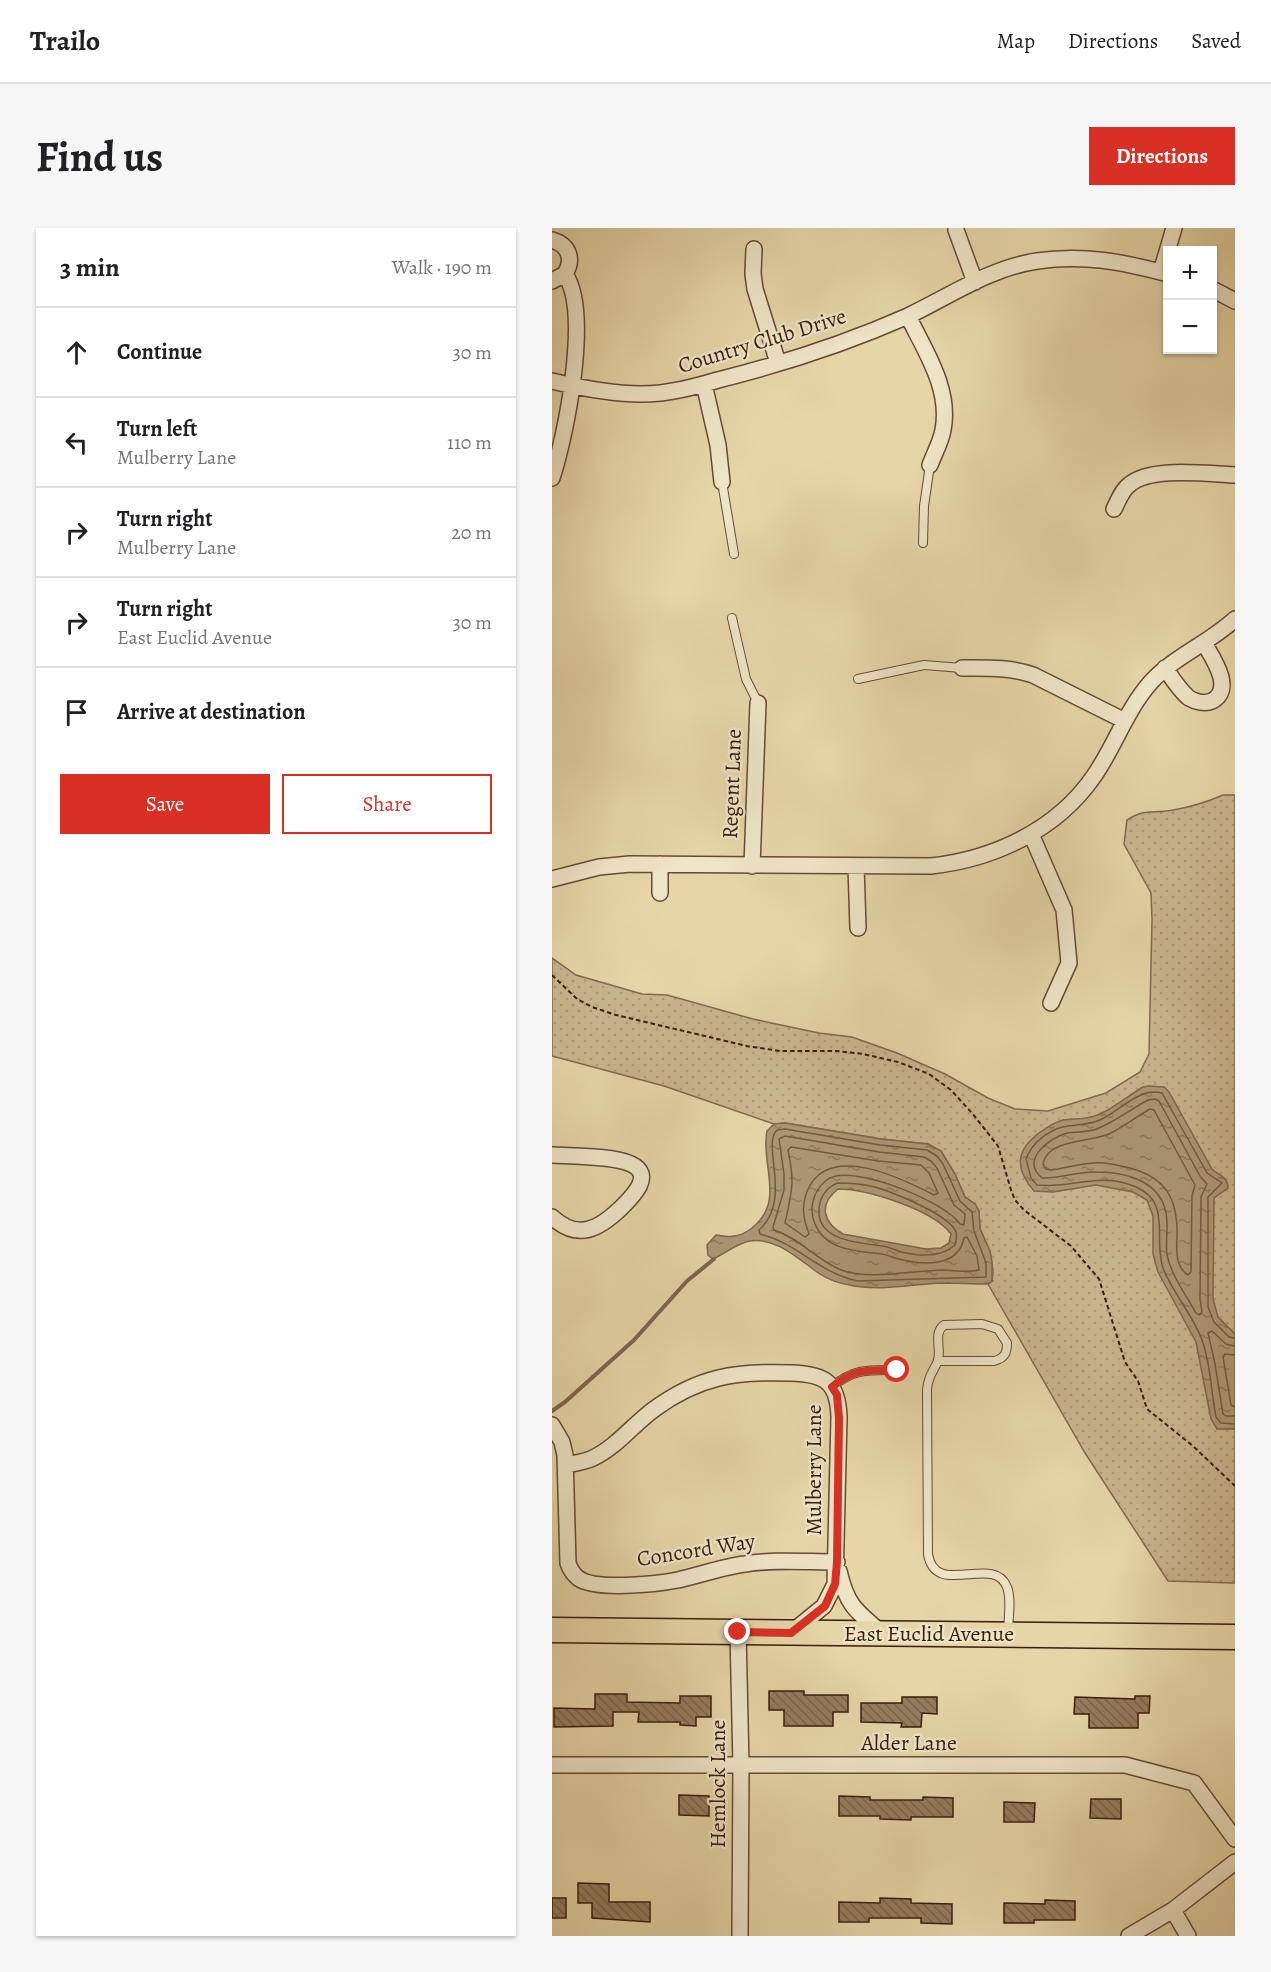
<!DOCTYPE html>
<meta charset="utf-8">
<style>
:root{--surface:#fff;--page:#f6f6f6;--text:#202124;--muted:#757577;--line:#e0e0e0;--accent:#d93025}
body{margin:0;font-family:Alegreya,serif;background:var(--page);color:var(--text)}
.controls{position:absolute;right:18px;top:18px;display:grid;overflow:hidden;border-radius:0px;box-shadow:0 2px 4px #0004}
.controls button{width:54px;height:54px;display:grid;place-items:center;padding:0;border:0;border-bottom:2px solid var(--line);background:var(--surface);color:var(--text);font:30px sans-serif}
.stop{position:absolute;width:18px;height:18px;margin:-14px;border:4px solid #d93025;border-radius:50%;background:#fff}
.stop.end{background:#d93025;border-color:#fff;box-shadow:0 2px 6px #0008}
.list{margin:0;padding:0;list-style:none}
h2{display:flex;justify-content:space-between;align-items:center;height:78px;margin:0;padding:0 24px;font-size:26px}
h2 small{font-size:20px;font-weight:400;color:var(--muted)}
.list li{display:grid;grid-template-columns:39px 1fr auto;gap:18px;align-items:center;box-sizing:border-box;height:90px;padding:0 24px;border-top:2px solid var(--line)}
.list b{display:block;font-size:22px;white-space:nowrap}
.list p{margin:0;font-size:20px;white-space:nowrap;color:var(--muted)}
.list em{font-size:20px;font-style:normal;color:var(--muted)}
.actions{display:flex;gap:12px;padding:18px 24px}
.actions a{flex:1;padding:14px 0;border:2px solid var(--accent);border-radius:0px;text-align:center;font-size:21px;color:var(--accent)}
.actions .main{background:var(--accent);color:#fff}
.icon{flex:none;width:33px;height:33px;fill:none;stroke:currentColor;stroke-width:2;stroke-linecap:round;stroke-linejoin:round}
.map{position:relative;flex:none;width:683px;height:1708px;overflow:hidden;border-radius:0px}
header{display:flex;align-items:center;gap:36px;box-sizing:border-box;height:84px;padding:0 30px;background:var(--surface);border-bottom:2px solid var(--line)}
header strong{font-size:28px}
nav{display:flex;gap:33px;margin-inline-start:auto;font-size:21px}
.intro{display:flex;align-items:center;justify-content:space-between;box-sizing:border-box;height:144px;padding:0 36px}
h1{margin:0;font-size:42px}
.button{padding:15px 27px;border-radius:0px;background:var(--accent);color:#fff;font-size:21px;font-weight:700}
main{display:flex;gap:36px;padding:0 36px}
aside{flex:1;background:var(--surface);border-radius:0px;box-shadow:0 2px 4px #0004}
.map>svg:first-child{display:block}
.grass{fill:url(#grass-dots);stroke:#82684e;stroke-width:1.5}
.water{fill:url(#water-ripples);stroke:#7e654b;stroke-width:1.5;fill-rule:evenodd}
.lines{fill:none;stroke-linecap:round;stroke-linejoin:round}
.shore{stroke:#735840;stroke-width:1.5}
.stream{stroke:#7e654b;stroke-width:4}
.building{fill:url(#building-back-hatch);stroke:#3b1b0e;stroke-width:1.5}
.service-casing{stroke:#664a34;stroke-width:10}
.minor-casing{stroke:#664a34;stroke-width:18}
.primary-casing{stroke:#3b1b0e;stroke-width:27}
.path{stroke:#3b1b0e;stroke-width:2;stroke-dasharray:4.5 3;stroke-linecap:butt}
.service{stroke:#eee4c6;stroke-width:8}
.minor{stroke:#eee4c6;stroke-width:15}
.primary{stroke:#e5d5a7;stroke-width:24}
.route{stroke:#d93025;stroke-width:8}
.labels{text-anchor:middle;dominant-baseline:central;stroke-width:4.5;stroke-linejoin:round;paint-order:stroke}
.street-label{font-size:22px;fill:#3b1b0e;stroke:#eee4c6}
</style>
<header>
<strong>Trailo</strong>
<nav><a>Map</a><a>Directions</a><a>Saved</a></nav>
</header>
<div class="intro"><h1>Find us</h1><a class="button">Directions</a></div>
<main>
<aside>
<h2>3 min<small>Walk · 190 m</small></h2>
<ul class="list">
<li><svg class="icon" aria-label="ahead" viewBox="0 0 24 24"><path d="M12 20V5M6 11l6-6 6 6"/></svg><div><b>Continue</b></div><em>30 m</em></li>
<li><svg class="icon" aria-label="left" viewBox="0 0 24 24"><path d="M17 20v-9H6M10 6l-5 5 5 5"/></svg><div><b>Turn left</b><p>Mulberry Lane</p></div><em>110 m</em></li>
<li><svg class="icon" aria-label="right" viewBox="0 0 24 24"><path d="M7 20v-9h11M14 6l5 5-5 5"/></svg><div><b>Turn right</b><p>Mulberry Lane</p></div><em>20 m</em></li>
<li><svg class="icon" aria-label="right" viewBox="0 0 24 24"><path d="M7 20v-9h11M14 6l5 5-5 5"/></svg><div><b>Turn right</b><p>East Euclid Avenue</p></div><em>30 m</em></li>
<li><svg class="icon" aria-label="arrive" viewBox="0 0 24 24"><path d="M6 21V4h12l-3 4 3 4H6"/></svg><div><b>Arrive at destination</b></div></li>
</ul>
<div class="actions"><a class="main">Save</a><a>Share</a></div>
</aside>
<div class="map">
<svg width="683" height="1708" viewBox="0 0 683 1708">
<defs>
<pattern id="grass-dots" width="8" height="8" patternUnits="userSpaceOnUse" patternTransform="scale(1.5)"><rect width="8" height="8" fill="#c8b58d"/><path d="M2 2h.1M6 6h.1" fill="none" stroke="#ad9b78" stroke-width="1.8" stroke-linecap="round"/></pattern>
<pattern id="water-ripples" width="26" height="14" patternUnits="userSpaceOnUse" patternTransform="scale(1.5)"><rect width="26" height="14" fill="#ab9673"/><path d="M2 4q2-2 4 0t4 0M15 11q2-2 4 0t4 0" fill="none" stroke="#8c7a5d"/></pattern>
<pattern id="building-back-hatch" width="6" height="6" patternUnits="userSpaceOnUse" patternTransform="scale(1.5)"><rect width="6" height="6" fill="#937c5e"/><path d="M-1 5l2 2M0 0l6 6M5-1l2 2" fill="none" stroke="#79654c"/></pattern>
</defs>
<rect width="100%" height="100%" fill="#e5d5a7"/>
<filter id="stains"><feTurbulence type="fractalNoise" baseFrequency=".00333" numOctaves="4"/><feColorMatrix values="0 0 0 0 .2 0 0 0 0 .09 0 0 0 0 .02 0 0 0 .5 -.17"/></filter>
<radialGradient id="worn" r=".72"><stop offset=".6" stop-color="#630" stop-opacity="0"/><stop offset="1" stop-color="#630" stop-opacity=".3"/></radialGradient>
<path class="grass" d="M 671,567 L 683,567 L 683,1355 L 616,1353 L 533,1225 L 436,1056 L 440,1053 L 441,1044 L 438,1023 L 428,1001 L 427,983 L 423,976 L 413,969 L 403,946 L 389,923 L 376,916 L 329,911 L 233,895 L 222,896 L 112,858 L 0,828 L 0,730 L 24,747 L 90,766 L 115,767 L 201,791 L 267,805 L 300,809 L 345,825 L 393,846 L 436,870 L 463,881 L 496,883 L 554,865 L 588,844 L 597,826 L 600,692 L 599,665 L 572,616 L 575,592 C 594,580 600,586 621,582 C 639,579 655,574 671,567 Z"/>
<path class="water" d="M 597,858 L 612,859 L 617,864 L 660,941 C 667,948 676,948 676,960 L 662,970 L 661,1071 L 666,1089 L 683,1106 L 683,1201 L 665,1201 L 659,1191 L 644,1114 L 606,1044 L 601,1026 L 601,988 L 595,972 L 581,964 L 544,957 L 501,964 L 482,963 C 463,941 463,923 487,905 C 494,900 503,894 511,892 C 520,890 530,892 539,889 C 556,885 576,868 591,859 Z
M 233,895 L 329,911 L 376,916 L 389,923 L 403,946 L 413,969 L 423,976 L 427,983 L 428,1001 L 438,1023 L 440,1034 L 440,1053 L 436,1056 C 421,1056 405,1055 390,1055 C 361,1056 331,1063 302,1058 C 290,1056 278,1053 268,1046 C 247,1032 225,1009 198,1013 C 185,1015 173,1026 161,1031 L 156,1027 L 155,1017 L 164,1007 C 178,1010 189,1009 200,1000 C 234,973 208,936 215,903 L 222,896 ZM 286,961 C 315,961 382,982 399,1006 L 397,1015 L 389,1020 L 374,1021 L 291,1006 C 270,994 267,976 286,961 Z"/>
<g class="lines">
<path class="shore" d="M 603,871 L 607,873 L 648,948 L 655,956 L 649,969 L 648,1071 L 650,1084 L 647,1087 L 644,1085 C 634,1067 619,1047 615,1027 C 613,1014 617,999 614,985 C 608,953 574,944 545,944 C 526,943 508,951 490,950 C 468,932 497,910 515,905 C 526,903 537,905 547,900 C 564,893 579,881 596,872 Z
M 598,881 L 602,882 L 643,957 L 640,968 L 639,1044 L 636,1047 C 624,1040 624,1023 625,1009 C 626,972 615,950 578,940 C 566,937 553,934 541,935 C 527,936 513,940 499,942 L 494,941 L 491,936 C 495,911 539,914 557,906 C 571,899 584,889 598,881 Z
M 233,901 L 328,917 L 375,922 L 385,928 L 391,936 L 408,973 L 420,984 L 422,1003 L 434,1035 L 434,1049 L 306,1053 C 266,1045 246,1015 208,1006 L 207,1002 C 241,972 209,917 225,902 Z
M 233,908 L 327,924 L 372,929 L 379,933 L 385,940 L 402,977 L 413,986 L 412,997 L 408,996 C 391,973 313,942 284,948 C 272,950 263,963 261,974 C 259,981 260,989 263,996 C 274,1023 305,1023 330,1026 C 336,1027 341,1030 347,1031 C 371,1037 406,1040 412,1010 L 415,1009 L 425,1028 L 427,1042 C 416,1045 402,1042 390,1042 C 360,1043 317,1052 289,1042 C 265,1032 247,1010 222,1002 L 221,999 L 232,962 L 232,946 L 227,911 Z
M 239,919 L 326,933 L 369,937 L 377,945 L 386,965 L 382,967 C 351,951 278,914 256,961 C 249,977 251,990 257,1006 L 253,1009 L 233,995 C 240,963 243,955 236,922 Z
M 286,955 C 299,955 311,956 323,959 C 340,964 398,987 404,1004 C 405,1008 404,1013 403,1017 C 389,1030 366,1028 349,1024 C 343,1022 337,1019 331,1018 C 307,1015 259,1013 268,975 C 270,966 277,958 286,955 Z
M 683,1110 L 677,1109 L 662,1094 L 656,1079 L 656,969 L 670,955 L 655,945 L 610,865 C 587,859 568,883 548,892 C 537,897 527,896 516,898 C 499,900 480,914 474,931 L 479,950 L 485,957 C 521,961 547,943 584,959 C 620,974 601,1011 611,1040 C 620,1064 641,1087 650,1112 C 659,1137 659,1164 664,1189 L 669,1195 L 683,1196
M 683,1118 L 674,1116 L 660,1103 L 656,1105 L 663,1136 L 671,1186 L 674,1188 L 683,1188
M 683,1127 L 673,1126 L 671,1129 L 679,1177 L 683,1179"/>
<path class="stream" d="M 0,1183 L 13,1174 L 82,1112 L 135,1053 L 162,1031"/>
</g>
<path class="building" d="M 217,1463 L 252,1463 L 252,1467 L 296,1467 L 296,1484 L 281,1484 L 281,1498 L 232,1498 L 232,1482 L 217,1482 Z
M 43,1466 L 75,1466 L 75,1474 L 128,1475 L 128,1468 L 159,1468 L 159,1489 L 144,1489 L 144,1498 L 128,1497 L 128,1494 L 86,1494 L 87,1484 L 61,1484 L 61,1498 L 2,1499 L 2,1480 L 43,1481 Z
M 583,1468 L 598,1468 L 597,1485 L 586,1485 L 586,1500 L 537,1500 L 537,1486 L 522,1486 L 523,1469 L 583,1471 Z
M 350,1469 L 385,1469 L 385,1486 L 370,1485 L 369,1499 L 349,1499 L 350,1495 L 309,1494 L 309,1475 L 350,1475 Z
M 127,1567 L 157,1568 L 157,1588 L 127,1587 Z
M 287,1568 L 318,1569 L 318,1572 L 371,1572 L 371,1569 L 401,1570 L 401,1589 L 359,1589 L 359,1592 L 328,1591 L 328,1588 L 287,1588 Z
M 539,1571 L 569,1571 L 569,1591 L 538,1590 Z
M 452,1574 L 483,1575 L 482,1594 L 452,1594 Z
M 26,1655 L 57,1656 L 57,1674 L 98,1674 L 98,1694 L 40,1690 L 40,1675 L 26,1675 Z
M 0,1670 L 14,1670 L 14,1690 L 0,1690 Z
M 328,1670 L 359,1671 L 359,1675 L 400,1676 L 400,1696 L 369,1695 L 369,1690 L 317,1690 L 317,1694 L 287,1694 L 287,1674 L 328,1675 Z
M 493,1672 L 523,1673 L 523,1692 L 482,1692 L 482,1695 L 452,1695 L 452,1675 L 493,1676 Z"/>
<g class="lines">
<g class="service-casing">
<path id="service" d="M 170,254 L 182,326
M 371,315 L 372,278 L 378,237
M 180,390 L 194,451 L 206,475
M 306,451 L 372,437 L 410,440
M 386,1133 L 442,1133 C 453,1130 455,1125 455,1115 L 446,1101 L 430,1096 L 392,1097 C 380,1106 391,1123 385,1135 C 380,1145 376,1150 375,1162 L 376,1326 C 383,1371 442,1325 455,1359 C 460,1372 456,1391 456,1405
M 280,1159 C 302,1140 318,1142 345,1142"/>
</g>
<g class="minor-casing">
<path id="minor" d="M 404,2 L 423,54
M 0,12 C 17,17 22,31 13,46 L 0,53
M 202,21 L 201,46 L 203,61 L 226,135
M 609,44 L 622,0
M 660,61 L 683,73
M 356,88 C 373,123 399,161 391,202 C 389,214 382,226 378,237
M 0,153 C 29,160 60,166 90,166 C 116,166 142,159 166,152 C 230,136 295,115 356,88 C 398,68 438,40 485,33 C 532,26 571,34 616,46
M 152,156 L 166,217 L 170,254
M 0,250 C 14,207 39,84 13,46
M 562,281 C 566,273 570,262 577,257 C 598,238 655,246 683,247
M 410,440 C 435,440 458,439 481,447 L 571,492
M 613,440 C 620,450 628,463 637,470 C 644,474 653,476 660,473 C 683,461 660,429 652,415
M 479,606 L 512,682 L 517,735 L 499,775
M 200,638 L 206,475
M 304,638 L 306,700
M 0,651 L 47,639 L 78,636 L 379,638 C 442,631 505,602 542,548 C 563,518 574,482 599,454 C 623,428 657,415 683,391
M 108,665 L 108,636
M 0,927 C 19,928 63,928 79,936 C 103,947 80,969 69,980 C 47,1001 26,1013 0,989
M 0,1197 L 10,1214 L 13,1227 L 16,1335 C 18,1341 21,1346 26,1350 C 43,1363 105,1356 126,1352 C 148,1347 170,1339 193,1336 C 223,1331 254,1334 285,1334
M 14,1237 C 23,1235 33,1234 41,1230 C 64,1219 81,1197 101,1182 C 147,1148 184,1143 239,1145 C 273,1146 286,1154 287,1189 L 283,1356 L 272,1378 L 240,1404
M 287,1343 C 295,1378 304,1383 331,1406
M 186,1404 L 189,1538 L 188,1708
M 0,1537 L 573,1537 L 642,1555 L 683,1611
M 621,1682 L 636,1708
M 577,1708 L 621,1682 L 683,1634"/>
</g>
<g class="primary-casing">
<path id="primary" d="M 0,1402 L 683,1409"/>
</g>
<path class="path" d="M 0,747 L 25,771 L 40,779 L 64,787 L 195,818 L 228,823 L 285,823 L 311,826 L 346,834 L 377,846 L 399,862 L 420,885 L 446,918 L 459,962 L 463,972 L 472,982 L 519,1018 L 547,1051 L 573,1134 L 586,1153 L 595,1181 L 641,1218 L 683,1258"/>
<use href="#service" class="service"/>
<use href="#minor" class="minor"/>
<use href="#primary" class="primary"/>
</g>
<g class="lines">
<path class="route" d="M 186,1404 L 239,1405 L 273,1378 L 283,1356 L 285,1334 L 287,1190 L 285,1167 L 280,1159 C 302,1140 318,1142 345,1142"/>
</g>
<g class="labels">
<g class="street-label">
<text transform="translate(210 113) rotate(-17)">Country Club Drive</text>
<text transform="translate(180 556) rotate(-88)">Regent Lane</text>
<text transform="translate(262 1242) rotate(-90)">Mulberry Lane</text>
<text transform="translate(144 1322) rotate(-9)">Concord Way</text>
<text x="377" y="1406">East Euclid Avenue</text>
<text x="357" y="1515">Alder Lane</text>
<text transform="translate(166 1556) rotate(-90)">Hemlock Lane</text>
</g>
</g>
<rect width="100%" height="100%" filter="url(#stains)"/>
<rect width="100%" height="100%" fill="url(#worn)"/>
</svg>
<div class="controls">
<button>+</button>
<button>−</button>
</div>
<div class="stop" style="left:345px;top:1142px"></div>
<div class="stop end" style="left:186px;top:1404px"></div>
</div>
</main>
